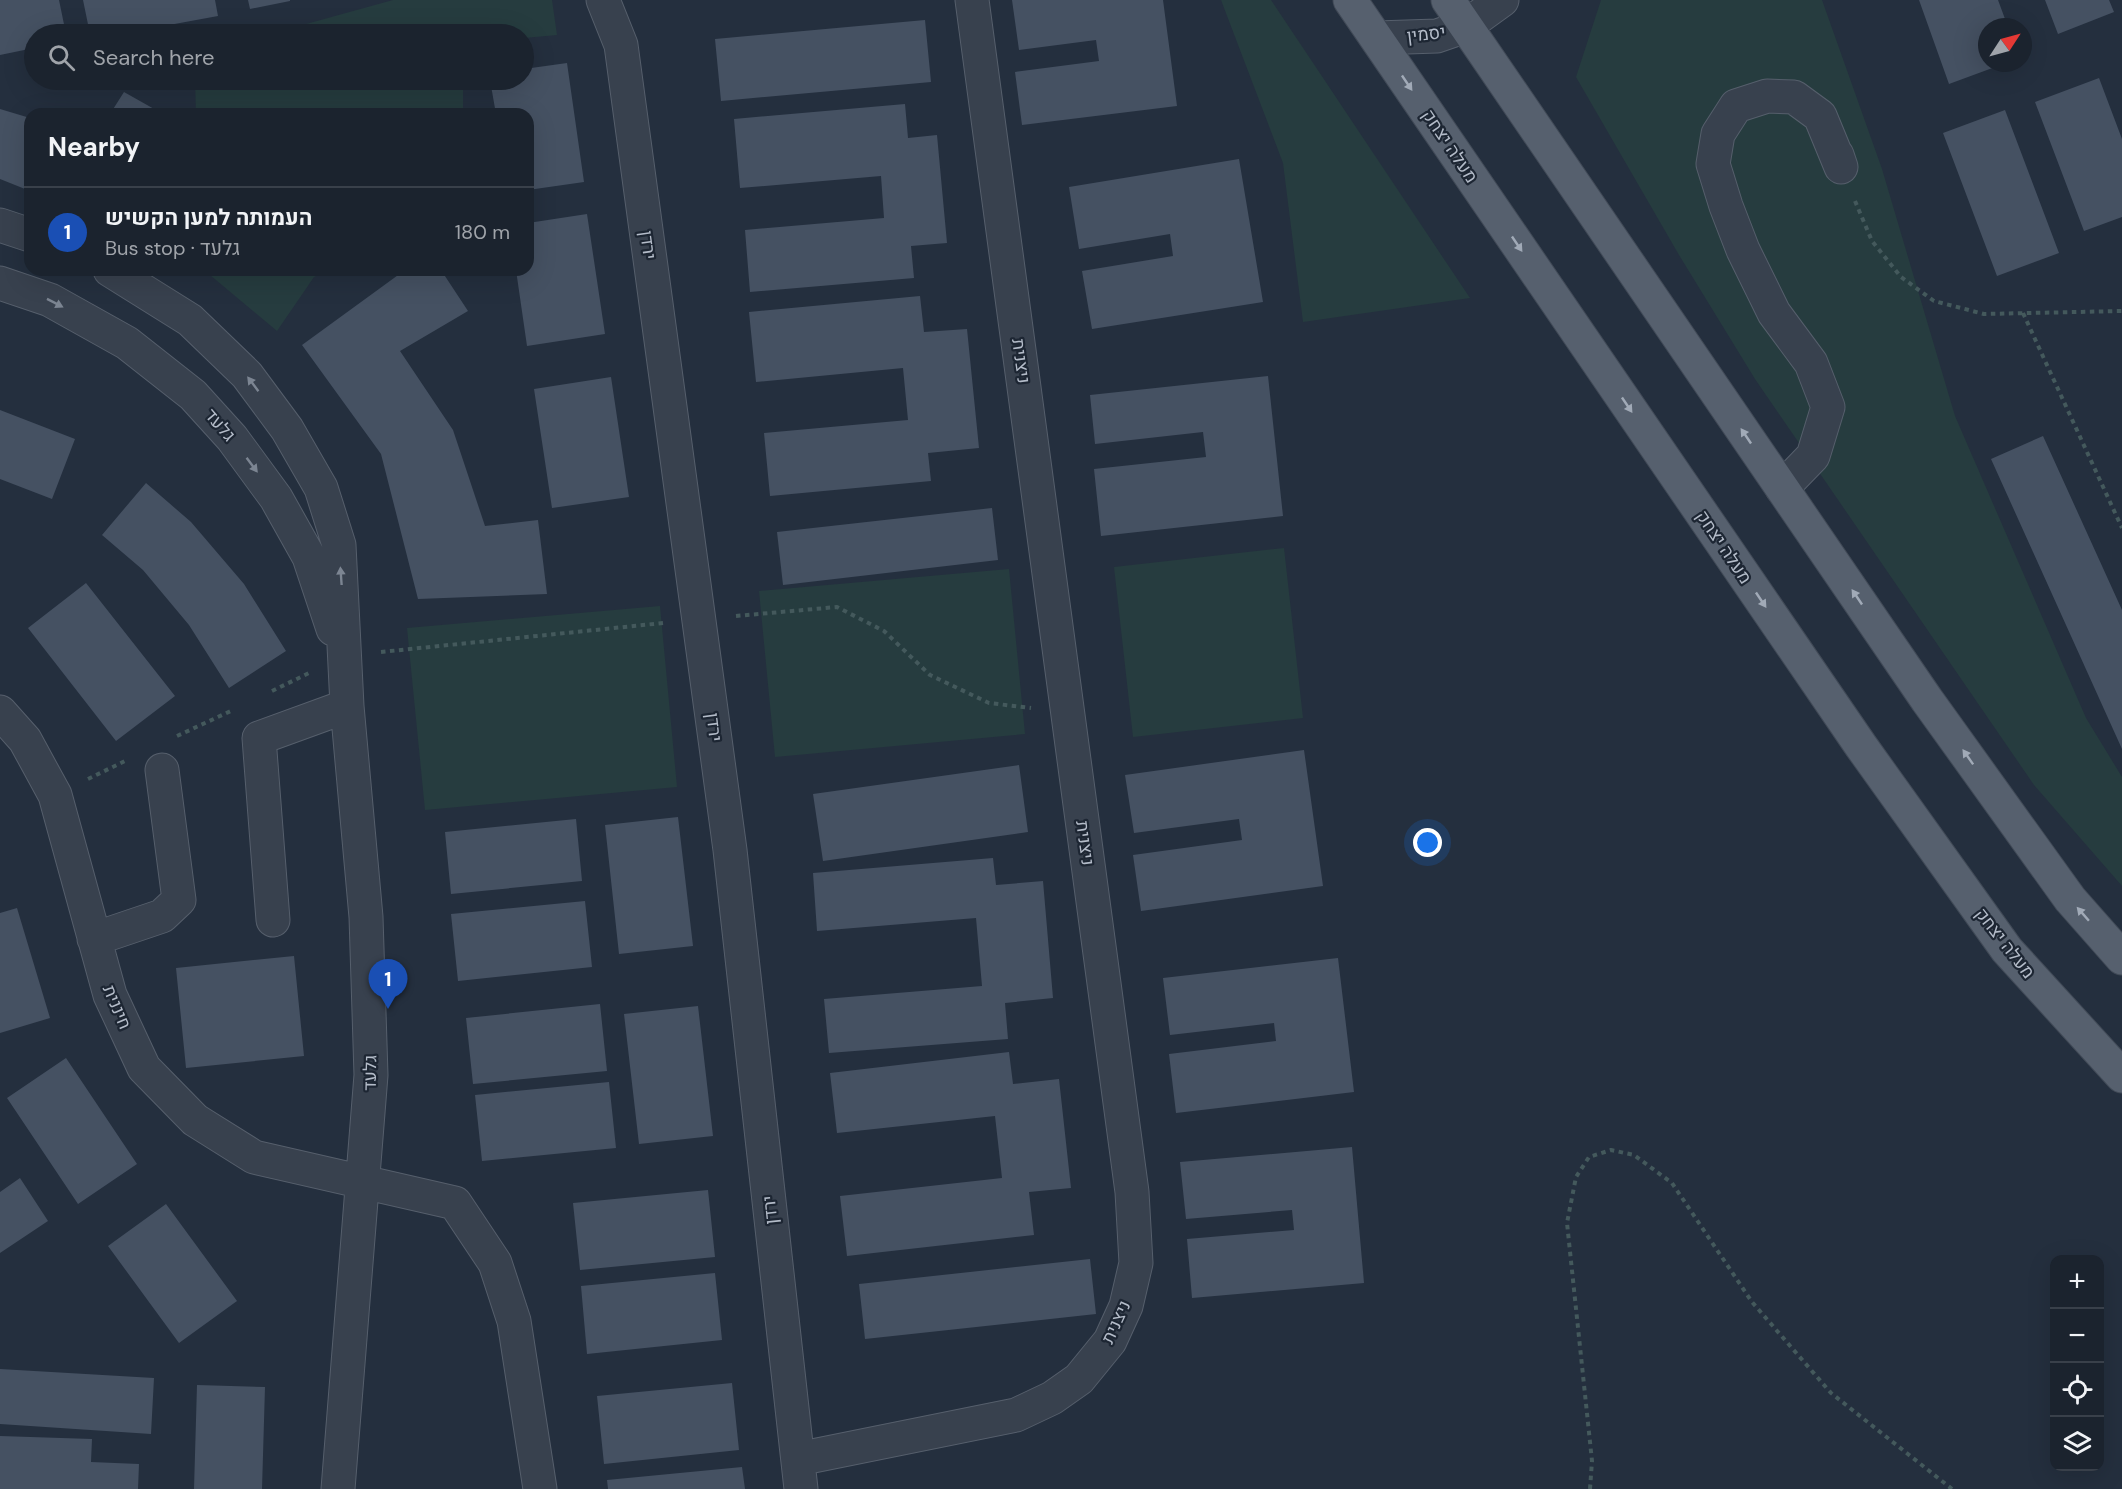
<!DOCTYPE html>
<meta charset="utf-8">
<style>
:root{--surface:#1b232e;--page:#282f3a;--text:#f1f3f6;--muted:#a0a4aa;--line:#39404a;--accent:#8ab4f8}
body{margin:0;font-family:"DM Sans",Heebo,sans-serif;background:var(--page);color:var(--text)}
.controls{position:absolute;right:18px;bottom:18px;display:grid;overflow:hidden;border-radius:12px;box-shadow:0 6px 24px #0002}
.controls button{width:54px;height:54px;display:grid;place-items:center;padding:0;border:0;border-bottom:2px solid var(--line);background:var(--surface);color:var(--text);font:30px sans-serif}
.compass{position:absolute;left:1978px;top:18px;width:54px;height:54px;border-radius:50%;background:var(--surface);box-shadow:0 6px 24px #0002;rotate:54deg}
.you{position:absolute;left:1428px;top:843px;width:21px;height:21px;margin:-15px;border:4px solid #fff;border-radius:50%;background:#1a73e8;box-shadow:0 0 0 9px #1a73e833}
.badge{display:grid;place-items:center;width:39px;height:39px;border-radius:50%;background:var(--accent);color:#fff;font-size:20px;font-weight:700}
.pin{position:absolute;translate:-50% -50px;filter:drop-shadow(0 2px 3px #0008)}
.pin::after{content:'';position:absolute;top:32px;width:21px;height:18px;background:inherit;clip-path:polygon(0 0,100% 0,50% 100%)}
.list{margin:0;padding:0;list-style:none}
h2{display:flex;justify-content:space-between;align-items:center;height:78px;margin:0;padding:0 24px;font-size:26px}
h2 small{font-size:20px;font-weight:400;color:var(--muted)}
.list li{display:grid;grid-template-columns:39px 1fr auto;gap:18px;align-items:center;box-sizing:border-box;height:90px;padding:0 24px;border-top:2px solid var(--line)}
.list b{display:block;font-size:22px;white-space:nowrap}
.list p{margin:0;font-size:20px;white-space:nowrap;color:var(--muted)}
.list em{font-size:20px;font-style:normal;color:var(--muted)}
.icon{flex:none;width:33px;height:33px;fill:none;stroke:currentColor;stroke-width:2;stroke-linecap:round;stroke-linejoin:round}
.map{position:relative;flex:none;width:2122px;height:1489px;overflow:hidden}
.search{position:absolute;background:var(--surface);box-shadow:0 6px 24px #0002;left:24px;top:24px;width:510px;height:66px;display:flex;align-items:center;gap:15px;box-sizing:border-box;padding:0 21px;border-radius:33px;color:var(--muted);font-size:22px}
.panel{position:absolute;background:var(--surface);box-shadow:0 6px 24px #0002;left:24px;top:108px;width:510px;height:168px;border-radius:18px}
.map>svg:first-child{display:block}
.green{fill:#263c3f}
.building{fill:#455162}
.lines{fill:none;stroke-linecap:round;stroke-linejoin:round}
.minor-casing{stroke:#565f6c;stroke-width:35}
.major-casing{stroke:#414a57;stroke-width:35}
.path{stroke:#44595c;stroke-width:4;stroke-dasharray:4.5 4.5;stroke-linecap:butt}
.minor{stroke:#38414e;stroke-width:33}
.major{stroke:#56606e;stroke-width:33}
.oneway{fill:#a1aab7}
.oneway2{fill:#7c8592}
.labels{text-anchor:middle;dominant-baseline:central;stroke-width:4.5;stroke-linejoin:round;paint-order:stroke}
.street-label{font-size:18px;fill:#b4bcc9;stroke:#1d2633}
</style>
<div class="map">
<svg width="2122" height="1489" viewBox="0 0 2122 1489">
<rect width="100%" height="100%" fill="#242f3e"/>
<path class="green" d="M 393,0 L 552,0 L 557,35 L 524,38 L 524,34 L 270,34 Z
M 1221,0 L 1271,0 L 1470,298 L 1303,322 L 1283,163 Z
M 1601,0 L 1822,0 L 1882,169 L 1955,416 L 2086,718 L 2122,777 L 2122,886 L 2034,785 L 1755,379 L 1679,255 L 1576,77 Z
M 195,80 L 463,80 L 463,114 L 196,114 Z
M 204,270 L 328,270 L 314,277 L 277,331 Z
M 1284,548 L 1303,718 L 1133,737 L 1114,567 Z
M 1009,569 L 1025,734 L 775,757 L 759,591 Z
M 660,606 L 677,787 L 425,810 L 407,628 Z"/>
<path class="building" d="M 0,0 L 59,0 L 66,34 L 34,34 L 34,48 L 0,55 Z
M 83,0 L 215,0 L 218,16 L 120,34 L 90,34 Z
M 248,0 L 290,0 L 290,1 L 250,9 Z
M 1012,0 L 1163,0 L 1177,106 L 1022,125 L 1015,72 L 1099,61 L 1096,40 L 1019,50 Z
M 1919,0 L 1998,0 L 2008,27 L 1987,27 L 1987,63 L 2006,63 L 1949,84 Z
M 2045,0 L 2109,0 L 2114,12 L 2058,34 Z
M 925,20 L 931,82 L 721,101 L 715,39 Z
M 567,63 L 584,182 L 528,190 L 528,114 L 496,114 L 490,80 L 524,80 L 524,69 Z
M 2099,78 L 2122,139 L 2122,217 L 2084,231 L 2035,102 Z
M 124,92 L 163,114 L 110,114 Z
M 905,104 L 908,138 L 937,135 L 947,243 L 911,246 L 914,278 L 750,292 L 745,230 L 884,218 L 881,176 L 740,188 L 734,119 Z
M 0,109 L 30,118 L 30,191 L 0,179 Z
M 2005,110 L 2059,253 L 1997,276 L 1943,133 Z
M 1239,159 L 1263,302 L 1092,329 L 1082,271 L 1173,256 L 1170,234 L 1079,249 L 1069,187 Z
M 587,214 L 605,334 L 527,346 L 516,270 L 528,270 L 528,223 Z
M 405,270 L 441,270 L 468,311 L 400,351 L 453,430 L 485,526 L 538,520 L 547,594 L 418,599 L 381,454 L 302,345 Z
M 920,296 L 924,332 L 967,329 L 979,448 L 928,453 L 931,481 L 770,496 L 764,433 L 908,420 L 903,368 L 756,382 L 749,312 Z
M 1268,376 L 1283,516 L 1101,536 L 1094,469 L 1206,457 L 1203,432 L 1095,444 L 1090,395 Z
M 611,377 L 629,497 L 552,508 L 534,389 Z
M 0,410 L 75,439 L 52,499 L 0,479 Z
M 2043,436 L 2122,610 L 2122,749 L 1991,459 Z
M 146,483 L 191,522 L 244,584 L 286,651 L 229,688 L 189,625 L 143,570 L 102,535 Z
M 992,508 L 998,560 L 783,585 L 777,532 Z
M 86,583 L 175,696 L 116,741 L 28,628 Z
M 1304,750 L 1323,886 L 1141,911 L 1133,855 L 1242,840 L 1239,819 L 1134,833 L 1125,775 Z
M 1019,765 L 1028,832 L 823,861 L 813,794 Z
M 678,817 L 693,946 L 619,954 L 605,825 Z
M 576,819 L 582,881 L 451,894 L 445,832 Z
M 993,858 L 996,885 L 1043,881 L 1053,998 L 1005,1003 L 1008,1039 L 829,1053 L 824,999 L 982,986 L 976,918 L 817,931 L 813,873 Z
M 585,901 L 592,967 L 458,981 L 451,914 Z
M 17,908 L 50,1018 L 0,1033 L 0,913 Z
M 294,956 L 304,1056 L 186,1068 L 176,968 Z
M 1338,958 L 1354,1092 L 1176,1113 L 1169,1054 L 1276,1041 L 1274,1023 L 1170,1035 L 1163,978 Z
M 600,1004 L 607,1071 L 473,1084 L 466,1018 Z
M 698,1006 L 713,1136 L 639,1144 L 624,1014 Z
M 1009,1052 L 1013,1084 L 1059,1079 L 1071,1188 L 1029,1192 L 1034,1235 L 847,1256 L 840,1196 L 1002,1178 L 995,1116 L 837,1133 L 830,1073 Z
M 66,1058 L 137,1164 L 78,1204 L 7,1098 Z
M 609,1082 L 616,1148 L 482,1161 L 475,1095 Z
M 1352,1147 L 1364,1283 L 1192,1298 L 1187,1239 L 1294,1230 L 1292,1210 L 1186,1219 L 1180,1162 Z
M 20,1178 L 48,1221 L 0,1253 L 0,1192 Z
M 708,1190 L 715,1257 L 580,1270 L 573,1203 Z
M 166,1204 L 237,1301 L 179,1343 L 108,1246 Z
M 1090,1259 L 1096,1314 L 865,1339 L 859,1284 Z
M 715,1273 L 722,1340 L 587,1354 L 581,1286 Z
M 0,1369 L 154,1378 L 151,1434 L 0,1424 Z
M 732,1383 L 739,1450 L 604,1464 L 597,1396 Z
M 197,1385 L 265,1387 L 262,1489 L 194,1489 Z
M 0,1436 L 92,1439 L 91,1462 L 139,1464 L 138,1489 L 0,1489 Z
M 742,1467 L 745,1489 L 608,1489 L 607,1480 Z"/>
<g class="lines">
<g class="minor-casing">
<path id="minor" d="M 603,0 L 621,45 L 730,850 L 801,1489
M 1377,38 L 1437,36 L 1466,26 L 1502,0
M 0,225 L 30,235
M 110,270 L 190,320 L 247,375 L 287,429 L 321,488 L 339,545 L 347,706 L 366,917 L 371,1075 L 338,1489
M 0,283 L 50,300 L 127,343 L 193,395 L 232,438 L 276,498 L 309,557 L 333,629
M 1782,488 L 1813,456 L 1828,407 L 1811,363 L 1774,313 L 1743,250 L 1726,206 L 1713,164 L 1718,134 L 1736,106 L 1767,96 L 1794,97 L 1820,116 L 1841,167 L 1837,155
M 0,712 L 25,740 L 55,795 L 110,995 L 144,1068 L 195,1120 L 254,1157 L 455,1203 L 495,1263 L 514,1321 L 540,1489
M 273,920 L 259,738 L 347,706
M 94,939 L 162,916 L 179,900 L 162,770
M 798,1459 L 1016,1415 L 1052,1398 L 1079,1379 L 1110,1341 L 1126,1306 L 1136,1263 L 1132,1192 L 972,0"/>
</g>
<g class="major-casing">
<path id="major" d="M 1350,0 L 1861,746 L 2007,950 L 2122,1076
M 1448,0 L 1927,700 L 2070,899 L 2122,958"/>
</g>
<path class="path" d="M 1855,201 L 1872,241 L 1901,277 L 1934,301 L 1984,314 L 2122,311
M 2023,313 L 2122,528
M 736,616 L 837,607 L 884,631 L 930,675 L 989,703 L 1031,708
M 381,652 L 663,623
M 272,691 L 309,673
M 177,736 L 233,710
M 88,779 L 127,760
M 1590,1489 L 1592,1461 L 1567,1223 L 1576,1177 L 1589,1157 L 1611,1150 L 1634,1155 L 1672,1183 L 1752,1302 L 1831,1393 L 1952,1489"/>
<use href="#minor" class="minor"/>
<use href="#major" class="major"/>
</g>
<defs><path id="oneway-solid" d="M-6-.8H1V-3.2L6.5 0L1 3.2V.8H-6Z" transform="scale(1.5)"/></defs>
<g class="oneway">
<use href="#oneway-solid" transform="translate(1407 83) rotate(56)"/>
<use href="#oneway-solid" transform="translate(1517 244) rotate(56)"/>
<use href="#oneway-solid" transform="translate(1627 405) rotate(56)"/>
<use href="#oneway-solid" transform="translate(1746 436) rotate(-124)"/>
<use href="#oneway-solid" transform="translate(1857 597) rotate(-124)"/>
<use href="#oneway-solid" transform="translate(1761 600) rotate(56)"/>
<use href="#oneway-solid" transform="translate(1968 757) rotate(-125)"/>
<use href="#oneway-solid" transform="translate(2083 914) rotate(-131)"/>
</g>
<g class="oneway2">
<use href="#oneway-solid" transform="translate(55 303) rotate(27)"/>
<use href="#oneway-solid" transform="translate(253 384) rotate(-127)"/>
<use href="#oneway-solid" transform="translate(252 465) rotate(53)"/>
<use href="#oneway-solid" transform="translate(341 576) rotate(-94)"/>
</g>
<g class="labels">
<g class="street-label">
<text transform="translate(1426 34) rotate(-7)">יסמין</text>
<text transform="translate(1450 146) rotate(56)">מעלה יצחק</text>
<text transform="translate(648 245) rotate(82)">ירדן</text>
<text transform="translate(1021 361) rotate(82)">ניצנית</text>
<text transform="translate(220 425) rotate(49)">גלעד</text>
<text transform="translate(1724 547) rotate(56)">מעלה יצחק</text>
<text transform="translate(714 727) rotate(83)">ירדן</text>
<text transform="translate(1085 843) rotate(82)">ניצנית</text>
<text transform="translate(2005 943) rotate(52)">מעלה יצחק</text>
<text transform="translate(117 1007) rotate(67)">חיננית</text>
<text transform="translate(370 1073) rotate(-89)">גלעד</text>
<text transform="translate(770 1210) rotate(-96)">ירדן</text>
<text transform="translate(1116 1322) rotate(-65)">ניצנית</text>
</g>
</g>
</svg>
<div class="controls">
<button>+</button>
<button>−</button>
<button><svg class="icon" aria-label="locate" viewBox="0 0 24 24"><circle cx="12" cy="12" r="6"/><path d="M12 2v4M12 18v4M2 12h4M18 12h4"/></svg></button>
<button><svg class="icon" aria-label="layers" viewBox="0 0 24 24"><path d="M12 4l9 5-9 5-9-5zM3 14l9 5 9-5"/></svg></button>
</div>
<svg class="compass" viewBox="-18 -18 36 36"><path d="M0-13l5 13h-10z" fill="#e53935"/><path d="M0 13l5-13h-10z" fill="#a0a4aa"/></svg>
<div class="you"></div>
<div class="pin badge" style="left:388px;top:1009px;background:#1a4fb4">1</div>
<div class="search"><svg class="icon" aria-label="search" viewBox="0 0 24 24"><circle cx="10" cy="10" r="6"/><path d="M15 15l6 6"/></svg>Search here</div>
<section class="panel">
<h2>Nearby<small></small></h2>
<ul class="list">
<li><span class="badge" style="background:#1a4fb4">1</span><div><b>העמותה למען הקשיש</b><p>Bus stop · גלעד</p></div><em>180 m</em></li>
</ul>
</section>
</div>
